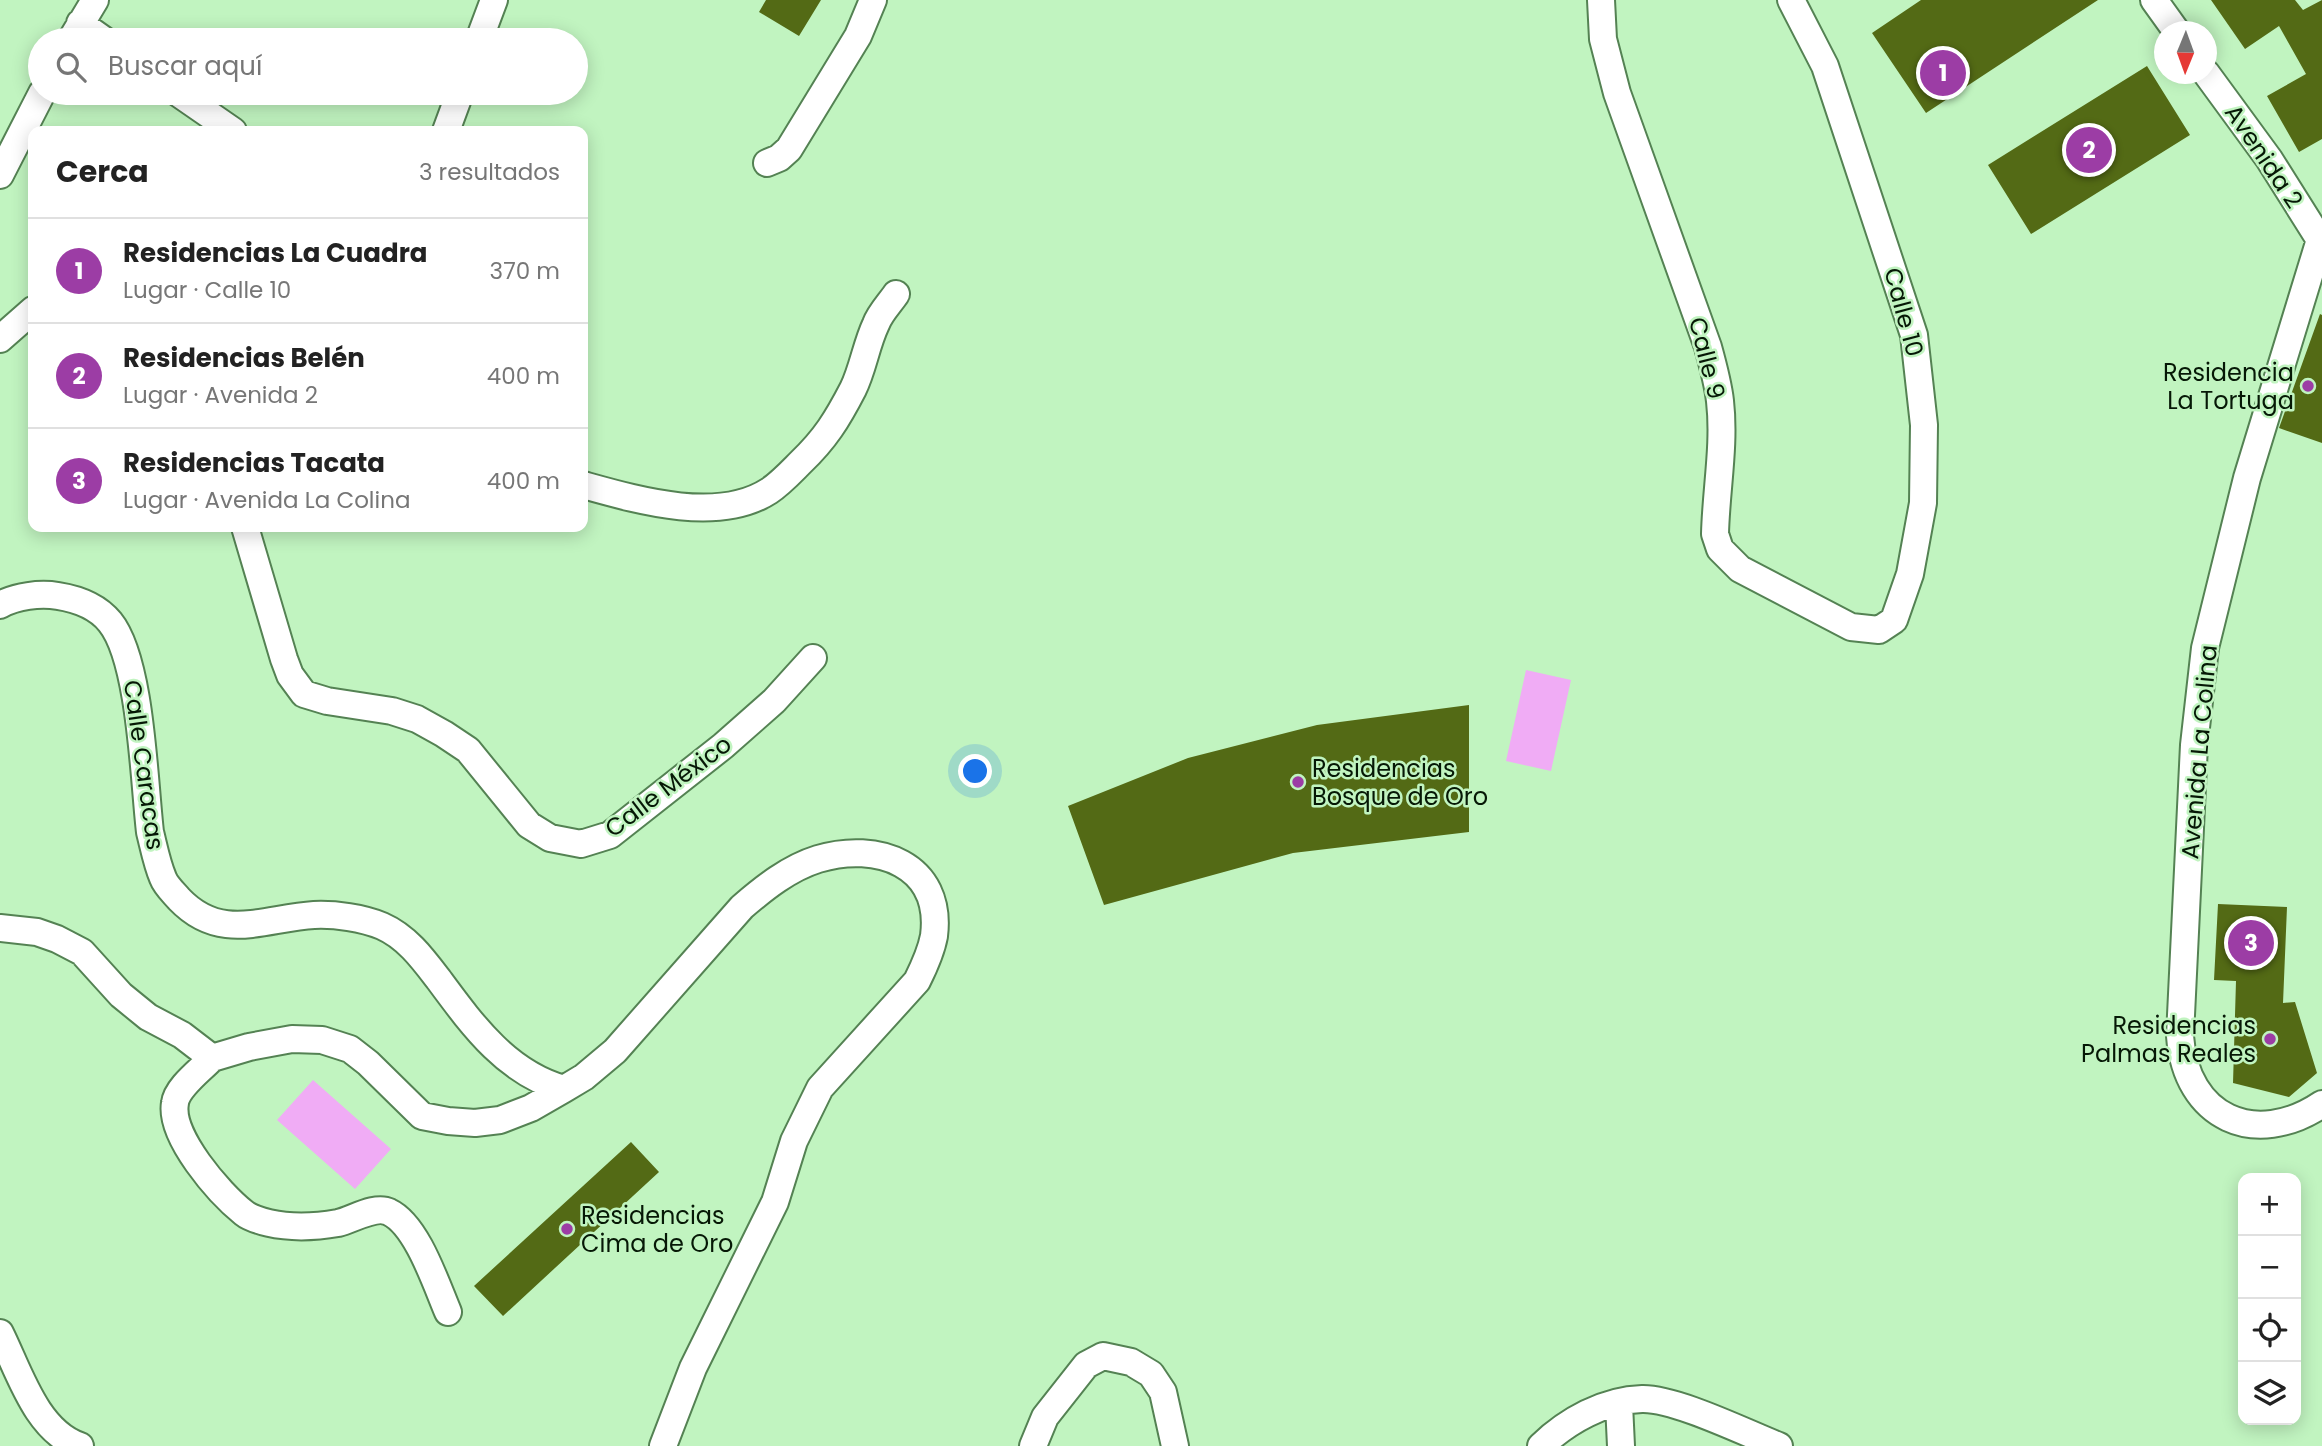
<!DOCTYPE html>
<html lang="es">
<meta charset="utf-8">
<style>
:root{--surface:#fff;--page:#f2f2f2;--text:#222;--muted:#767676;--line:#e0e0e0;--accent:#9c3da5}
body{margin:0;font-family:Poppins,sans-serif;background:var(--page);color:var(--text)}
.controls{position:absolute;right:21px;bottom:21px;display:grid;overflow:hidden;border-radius:14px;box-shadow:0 4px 18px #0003}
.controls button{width:63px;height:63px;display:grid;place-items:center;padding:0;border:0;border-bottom:2px solid var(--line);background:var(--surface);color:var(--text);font:35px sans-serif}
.compass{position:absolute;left:2154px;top:21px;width:63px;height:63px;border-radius:50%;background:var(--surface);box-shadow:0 4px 18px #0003;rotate:181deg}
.you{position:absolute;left:976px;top:772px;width:24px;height:24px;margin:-18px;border:5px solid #fff;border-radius:50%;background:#1a73e8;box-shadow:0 0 0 10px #1a73e833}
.badge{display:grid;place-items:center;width:46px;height:46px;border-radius:50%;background:var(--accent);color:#fff;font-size:23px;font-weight:700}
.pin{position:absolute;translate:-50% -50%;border:4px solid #fff;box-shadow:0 2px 7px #0006}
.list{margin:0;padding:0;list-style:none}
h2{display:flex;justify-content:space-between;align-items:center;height:91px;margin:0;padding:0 28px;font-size:30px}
h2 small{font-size:23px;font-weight:400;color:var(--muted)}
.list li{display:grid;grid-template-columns:46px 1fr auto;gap:21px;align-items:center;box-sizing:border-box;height:105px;padding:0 28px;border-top:2px solid var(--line)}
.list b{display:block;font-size:26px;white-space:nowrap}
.list p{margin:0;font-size:23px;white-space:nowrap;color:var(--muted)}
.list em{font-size:23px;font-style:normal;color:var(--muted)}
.icon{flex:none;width:38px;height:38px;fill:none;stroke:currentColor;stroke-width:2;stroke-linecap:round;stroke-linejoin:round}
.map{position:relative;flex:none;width:2322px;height:1446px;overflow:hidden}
.search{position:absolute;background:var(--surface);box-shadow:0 4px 18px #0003;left:28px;top:28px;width:560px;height:77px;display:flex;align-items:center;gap:18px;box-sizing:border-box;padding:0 24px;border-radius:38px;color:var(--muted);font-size:26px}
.panel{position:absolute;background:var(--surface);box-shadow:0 4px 18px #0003;left:28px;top:126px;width:560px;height:406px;border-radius:14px}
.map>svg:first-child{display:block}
.green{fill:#f0acf5}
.building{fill:#536a15}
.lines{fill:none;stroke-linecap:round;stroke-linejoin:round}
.minor-casing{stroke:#548253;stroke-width:30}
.minor{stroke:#fff;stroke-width:26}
.poi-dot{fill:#9c3da5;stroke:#c1f4c0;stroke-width:2.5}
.labels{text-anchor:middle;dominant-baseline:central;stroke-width:5;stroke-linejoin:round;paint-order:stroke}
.street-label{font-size:24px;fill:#061806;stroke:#c1f4c0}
.poi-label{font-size:24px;fill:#061806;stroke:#c1f4c0;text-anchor:end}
</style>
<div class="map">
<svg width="2322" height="1446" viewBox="0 0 2322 1446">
<rect width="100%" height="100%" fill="#c1f4c0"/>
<path class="green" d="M 1526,670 L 1571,680 L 1551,771 L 1506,761 Z
M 313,1080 L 391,1149 L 355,1189 L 277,1120 Z"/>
<path class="building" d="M 766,0 L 821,0 L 799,36 L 759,12 Z
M 1921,0 L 2098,0 L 1926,113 L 1872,33 Z
M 2211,0 L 2295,0 L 2303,10 L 2322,0 L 2322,139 L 2299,152 L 2267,96 L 2306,74 L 2279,26 L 2245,49 Z
M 2147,66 L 2190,135 L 2031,234 L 1988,165 Z
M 2320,314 L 2322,315 L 2322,443 L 2279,428 Z
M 1469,705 L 1469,832 L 1293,853 L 1104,905 L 1068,806 L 1188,758 L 1317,725 Z
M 2218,904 L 2287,907 L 2283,1003 L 2295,1002 L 2317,1073 L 2289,1097 L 2233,1083 L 2236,981 L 2214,980 Z
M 631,1142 L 659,1172 L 503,1316 L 474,1286 Z"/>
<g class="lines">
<g class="minor-casing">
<path id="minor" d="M 1601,0 L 1603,39 L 1617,93 L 1708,347 C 1713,365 1718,383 1720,401 C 1725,445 1716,490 1715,534 L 1720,549 L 1740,569 L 1851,627 L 1879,630 L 1894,620 L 1910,574 L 1923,503 L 1924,425 L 1914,335 L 1825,66 L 1791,0
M 2154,0 L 2177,32
M 80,23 L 104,40
M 71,40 L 95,0
M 479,40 L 494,0
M 2206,73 L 2269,159 L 2320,240
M 178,93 L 233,131
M 446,131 L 460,93
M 767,163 L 779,158 L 789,149 L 858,36 L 873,0
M 0,175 L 42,93
M 2322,233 L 2247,478 L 2205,648 L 2194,745 L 2180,1036 C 2186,1118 2255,1149 2322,1104
M 0,339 L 33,310
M 583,485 C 637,500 718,524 769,491 C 781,483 791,472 801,462 C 825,439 837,420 853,389 C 863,369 866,345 876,324 C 880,313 890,303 896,294
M 245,527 L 284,659 L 290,675 L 304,694 L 327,701 L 392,711 L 417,719 L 444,734 L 468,750 L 529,825 L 550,838 L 581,844 L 610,835 L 723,746 L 774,701 L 813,658
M 0,605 C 16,596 40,593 58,596 C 77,599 97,606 110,622 C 141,660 144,781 150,832 C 154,848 157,864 163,878 C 166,886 174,893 179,899 C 221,943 264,918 314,915 C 335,914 363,918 382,926 C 407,937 423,959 439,980 C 473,1026 507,1073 564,1089
M 0,928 L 37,932 L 57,939 L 82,952 L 121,995 L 148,1017 L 182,1035 L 212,1058
M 212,1058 L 249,1047 L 292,1039 L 322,1040 L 350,1049 L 368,1063 L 422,1116 L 448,1121 L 475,1123 L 500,1120 L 531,1108 L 564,1089 L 584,1077 L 615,1051 L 742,907 C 764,888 789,868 818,859 C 877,841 943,864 934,936 C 931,952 924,967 917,981 L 820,1088 L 794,1141 L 775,1202 L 693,1368 L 663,1446
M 212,1058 C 201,1070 177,1087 175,1103 C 169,1136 219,1193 244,1213 C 250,1218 261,1221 269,1223 C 291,1228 315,1227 338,1223 C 352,1220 375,1205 389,1212 C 417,1225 436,1284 448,1312
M 0,1333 C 19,1371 36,1431 80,1446
M 1619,1404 L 1621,1446
M 1033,1446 L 1045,1417 L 1086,1365 L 1103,1356 L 1131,1362 L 1151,1374 L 1163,1392 L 1175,1446
M 1541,1446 C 1567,1421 1604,1400 1642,1399 C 1675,1398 1746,1433 1779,1446"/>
</g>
<use href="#minor" class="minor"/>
</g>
<g class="poi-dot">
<circle cx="2308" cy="386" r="7"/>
<circle cx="1298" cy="782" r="7"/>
<circle cx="2270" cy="1039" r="7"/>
<circle cx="567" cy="1229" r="7"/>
</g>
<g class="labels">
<g class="street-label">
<text transform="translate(2264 156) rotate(56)">Avenida 2</text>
<text transform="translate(1904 312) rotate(75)">Calle 10</text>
<text transform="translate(1707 358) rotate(76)">Calle 9</text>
<text transform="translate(2199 752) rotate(-85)">Avenida La Colina</text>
<text transform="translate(144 765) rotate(82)">Calle Caracas</text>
<text transform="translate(668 786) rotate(-37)">Calle México</text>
</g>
<g class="poi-label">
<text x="2294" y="372">Residencia<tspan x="2294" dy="28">La Tortuga</tspan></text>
<text x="1312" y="768" text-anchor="start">Residencias<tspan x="1312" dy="28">Bosque de Oro</tspan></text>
<text x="2256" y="1025">Residencias<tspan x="2256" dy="28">Palmas Reales</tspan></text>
<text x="581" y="1215" text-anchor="start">Residencias<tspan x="581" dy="28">Cima de Oro</tspan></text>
</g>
</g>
</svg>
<div class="controls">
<button>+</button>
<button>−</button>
<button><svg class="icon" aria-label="locate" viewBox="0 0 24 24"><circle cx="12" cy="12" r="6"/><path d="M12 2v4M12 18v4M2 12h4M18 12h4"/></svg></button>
<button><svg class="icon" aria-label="layers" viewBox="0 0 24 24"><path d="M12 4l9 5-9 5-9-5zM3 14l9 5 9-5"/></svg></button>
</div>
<svg class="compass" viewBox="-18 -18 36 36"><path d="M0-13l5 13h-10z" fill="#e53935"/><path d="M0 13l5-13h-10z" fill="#767676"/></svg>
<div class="you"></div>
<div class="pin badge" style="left:1943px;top:73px">1</div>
<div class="pin badge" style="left:2089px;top:150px">2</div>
<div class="pin badge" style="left:2251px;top:943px">3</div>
<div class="search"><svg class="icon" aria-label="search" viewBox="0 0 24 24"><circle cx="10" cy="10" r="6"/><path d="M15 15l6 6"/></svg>Buscar aquí</div>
<section class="panel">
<h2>Cerca<small>3 resultados</small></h2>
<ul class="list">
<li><span class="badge">1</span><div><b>Residencias La Cuadra</b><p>Lugar · Calle 10</p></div><em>370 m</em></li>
<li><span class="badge">2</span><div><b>Residencias Belén</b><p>Lugar · Avenida 2</p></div><em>400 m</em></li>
<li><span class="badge">3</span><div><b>Residencias Tacata</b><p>Lugar · Avenida La Colina</p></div><em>400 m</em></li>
</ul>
</section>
</div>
